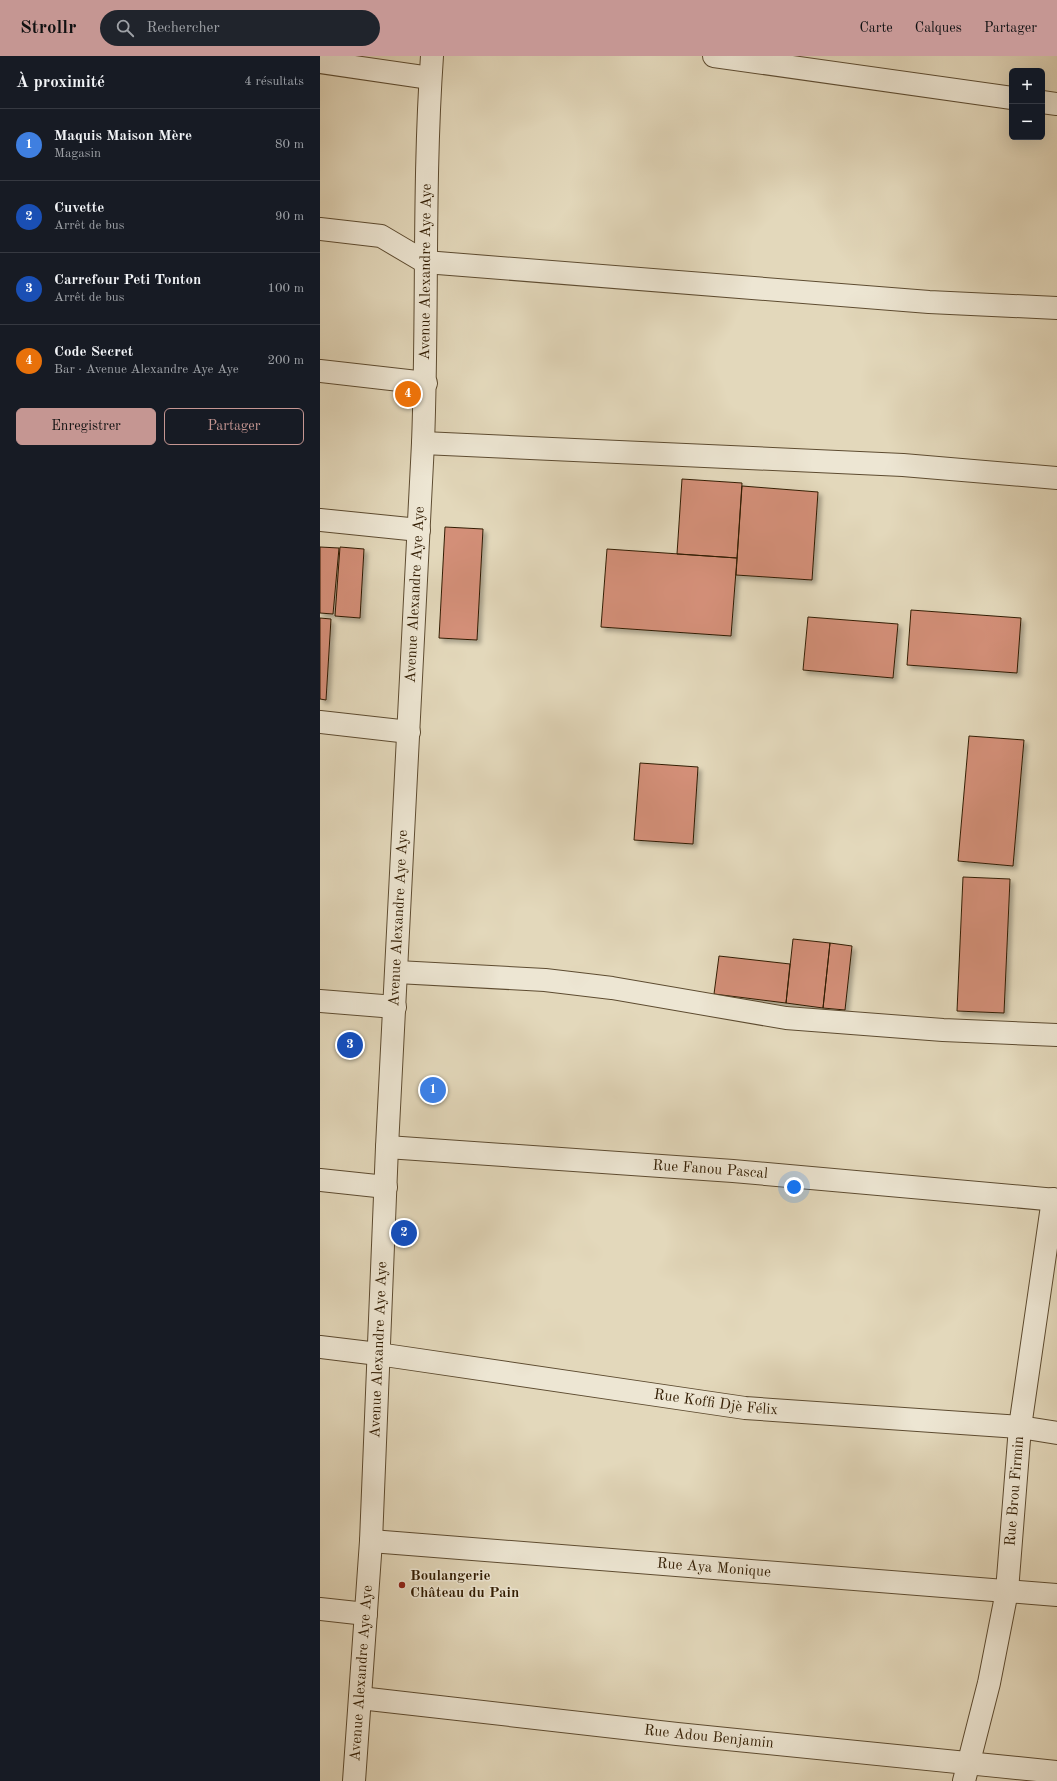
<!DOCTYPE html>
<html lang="fr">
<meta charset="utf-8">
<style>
:root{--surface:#171b24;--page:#20242c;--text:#f1f3f6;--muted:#9ea1a6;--line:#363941;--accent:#c59692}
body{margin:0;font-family:"Old Standard TT",serif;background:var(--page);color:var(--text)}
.controls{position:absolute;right:12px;top:12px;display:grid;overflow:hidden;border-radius:6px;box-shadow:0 4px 16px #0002}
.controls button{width:36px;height:36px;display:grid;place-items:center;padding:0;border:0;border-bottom:1px solid var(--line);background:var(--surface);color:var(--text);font:20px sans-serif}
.you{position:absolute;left:474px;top:1131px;width:14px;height:14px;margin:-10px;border:3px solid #fff;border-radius:50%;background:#1a73e8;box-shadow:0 0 0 6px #1a73e833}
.badge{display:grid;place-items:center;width:26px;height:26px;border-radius:50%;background:var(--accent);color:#fff;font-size:13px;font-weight:700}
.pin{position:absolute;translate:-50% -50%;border:2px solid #fff;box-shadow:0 1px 4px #0006}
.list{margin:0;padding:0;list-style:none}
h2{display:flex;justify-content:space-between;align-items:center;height:52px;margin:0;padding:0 16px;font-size:17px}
h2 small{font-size:13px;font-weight:400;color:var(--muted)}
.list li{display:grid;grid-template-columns:26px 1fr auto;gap:12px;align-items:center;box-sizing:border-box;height:72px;padding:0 16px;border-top:1px solid var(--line)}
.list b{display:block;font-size:15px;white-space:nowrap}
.list p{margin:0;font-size:13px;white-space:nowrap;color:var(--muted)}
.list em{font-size:13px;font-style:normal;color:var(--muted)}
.actions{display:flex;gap:8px;padding:12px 16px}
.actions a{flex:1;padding:9px 0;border:1px solid var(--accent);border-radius:6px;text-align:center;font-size:14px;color:var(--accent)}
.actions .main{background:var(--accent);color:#111}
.icon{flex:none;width:22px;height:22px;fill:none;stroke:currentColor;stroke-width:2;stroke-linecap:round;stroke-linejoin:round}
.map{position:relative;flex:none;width:737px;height:1725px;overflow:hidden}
header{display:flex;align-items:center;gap:24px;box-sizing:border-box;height:56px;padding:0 20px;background:var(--accent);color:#111}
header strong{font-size:19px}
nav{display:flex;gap:22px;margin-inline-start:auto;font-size:14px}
.search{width:280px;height:36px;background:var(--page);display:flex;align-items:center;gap:10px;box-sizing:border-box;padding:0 14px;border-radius:22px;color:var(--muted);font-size:15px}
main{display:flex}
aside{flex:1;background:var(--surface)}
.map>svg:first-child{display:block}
.building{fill:#d38f78;stroke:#321d03;filter:url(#shadow)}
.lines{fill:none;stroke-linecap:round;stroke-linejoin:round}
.minor-casing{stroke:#5e4c31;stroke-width:24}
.tertiary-casing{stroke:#5e4c31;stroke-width:24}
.minor{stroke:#ede6d3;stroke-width:22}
.tertiary{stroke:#ede6d3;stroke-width:22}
.poi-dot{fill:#8f2418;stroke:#ede6d3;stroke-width:1.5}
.labels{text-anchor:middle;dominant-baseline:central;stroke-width:3;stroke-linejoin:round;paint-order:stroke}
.street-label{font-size:15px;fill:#321d03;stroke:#ede6d3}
.poi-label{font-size:15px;font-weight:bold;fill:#321d03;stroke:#ede6d3;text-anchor:start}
</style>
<header>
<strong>Strollr</strong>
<div class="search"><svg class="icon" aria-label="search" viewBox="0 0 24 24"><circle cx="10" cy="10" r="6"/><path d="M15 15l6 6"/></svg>Rechercher</div>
<nav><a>Carte</a><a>Calques</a><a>Partager</a></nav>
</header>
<main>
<aside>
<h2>À proximité<small>4 résultats</small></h2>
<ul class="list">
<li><span class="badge" style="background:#3f7fe0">1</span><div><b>Maquis Maison Mère</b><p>Magasin</p></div><em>80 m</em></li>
<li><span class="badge" style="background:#1a4fb4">2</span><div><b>Cuvette</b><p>Arrêt de bus</p></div><em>90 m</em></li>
<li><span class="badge" style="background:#1a4fb4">3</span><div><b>Carrefour Peti Tonton</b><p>Arrêt de bus</p></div><em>100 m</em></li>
<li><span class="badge" style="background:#e8710a">4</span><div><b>Code Secret</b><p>Bar · Avenue Alexandre Aye Aye</p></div><em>200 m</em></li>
</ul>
<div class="actions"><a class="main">Enregistrer</a><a>Partager</a></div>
</aside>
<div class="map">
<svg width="737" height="1725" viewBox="0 0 737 1725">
<defs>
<filter id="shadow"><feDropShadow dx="3.5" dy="3.5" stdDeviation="2" flood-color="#0004"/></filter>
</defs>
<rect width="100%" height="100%" fill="#e3d8bb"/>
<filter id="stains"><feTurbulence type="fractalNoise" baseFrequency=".005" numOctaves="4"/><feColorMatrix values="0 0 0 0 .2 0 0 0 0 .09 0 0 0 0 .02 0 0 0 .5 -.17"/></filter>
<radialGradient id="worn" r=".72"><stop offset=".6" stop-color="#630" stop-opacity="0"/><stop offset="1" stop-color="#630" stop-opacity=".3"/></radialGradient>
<path class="building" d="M 362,423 L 422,427 L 417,502 L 357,498 Z
M 422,430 L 498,436 L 492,524 L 416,519 Z
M 125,471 L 163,473 L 157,584 L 119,582 Z
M 0,491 L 19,492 L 13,558 L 0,557 Z
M 20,491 L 44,493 L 40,562 L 15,560 Z
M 287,493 L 417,502 L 411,580 L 281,571 Z
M 591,554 L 701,562 L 697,617 L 587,609 Z
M 488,561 L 578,568 L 573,622 L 483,614 Z
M 0,562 L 11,563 L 6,644 L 0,643 Z
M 649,680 L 704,684 L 693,810 L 638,805 Z
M 320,707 L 378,711 L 373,788 L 314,784 Z
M 643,821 L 690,823 L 684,957 L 637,955 Z
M 473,883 L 510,887 L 503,952 L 466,947 Z
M 510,887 L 532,890 L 525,954 L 503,952 Z
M 399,900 L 470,908 L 466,947 L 394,938 Z"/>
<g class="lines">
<g class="minor-casing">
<g id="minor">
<path d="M 394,0 L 692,42"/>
<path d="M 0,6 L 110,22"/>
<path d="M 722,46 L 737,48"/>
<path d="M 0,173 L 61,180 L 105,206 L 609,246 L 737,252"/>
<path d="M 0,315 L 106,327"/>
<path d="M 103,387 L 583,409 L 737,422"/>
<path d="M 0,464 L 99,474"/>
<path d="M 0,666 L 89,676"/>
<path d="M 77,916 L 225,924 L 292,932 L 466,962 L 623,974 L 737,979"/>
<path d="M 0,945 L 75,951"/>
<path id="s1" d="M 67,1091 L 413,1115 L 737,1144"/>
<path d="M 0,1124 L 66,1131"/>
<path id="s2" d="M 0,1291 L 58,1298 L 425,1352 L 700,1371 L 737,1377"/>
<path id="s3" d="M 51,1485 L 737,1539"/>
<path d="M 0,1553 L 46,1558"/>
<path id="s4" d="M 40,1642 L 357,1678 L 737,1716"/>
<path id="s5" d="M 644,1725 L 669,1627 L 687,1535 L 700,1371 L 733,1143"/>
</g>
</g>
<g class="tertiary-casing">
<g id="tertiary">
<path id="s6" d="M 34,1725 L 51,1485 L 67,1091 L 103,387 C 108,258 103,129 112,0"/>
</g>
</g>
<use href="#minor" class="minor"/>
<use href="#tertiary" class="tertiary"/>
</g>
<circle class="poi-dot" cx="82" cy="1529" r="4"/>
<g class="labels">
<g class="street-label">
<text stroke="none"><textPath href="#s6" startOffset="1511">Avenue Alexandre Aye Aye</textPath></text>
<text stroke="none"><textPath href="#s6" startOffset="1188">Avenue Alexandre Aye Aye</textPath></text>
<text stroke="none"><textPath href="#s6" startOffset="864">Avenue Alexandre Aye Aye</textPath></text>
<text stroke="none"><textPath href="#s1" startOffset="324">Rue Fanou Pascal</textPath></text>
<text stroke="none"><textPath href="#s6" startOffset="432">Avenue Alexandre Aye Aye</textPath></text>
<text stroke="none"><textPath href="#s2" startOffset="400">Rue Koffi Djè Félix</textPath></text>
<text stroke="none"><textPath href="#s5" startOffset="295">Rue Brou Firmin</textPath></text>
<text stroke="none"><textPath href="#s3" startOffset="344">Rue Aya Monique</textPath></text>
<text stroke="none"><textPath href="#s6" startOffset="108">Avenue Alexandre Aye Aye</textPath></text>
<text stroke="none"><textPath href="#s4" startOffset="351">Rue Adou Benjamin</textPath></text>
</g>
<g class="poi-label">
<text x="90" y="1520">Boulangerie<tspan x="90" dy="17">Château du Pain</tspan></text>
</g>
</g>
<rect width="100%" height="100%" filter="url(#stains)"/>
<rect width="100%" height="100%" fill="url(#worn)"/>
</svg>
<div class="controls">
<button>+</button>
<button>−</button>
</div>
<div class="you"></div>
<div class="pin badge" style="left:113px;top:1034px;background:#3f7fe0">1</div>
<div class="pin badge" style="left:84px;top:1177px;background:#1a4fb4">2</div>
<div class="pin badge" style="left:30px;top:989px;background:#1a4fb4">3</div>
<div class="pin badge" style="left:88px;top:338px;background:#e8710a">4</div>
</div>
</main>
